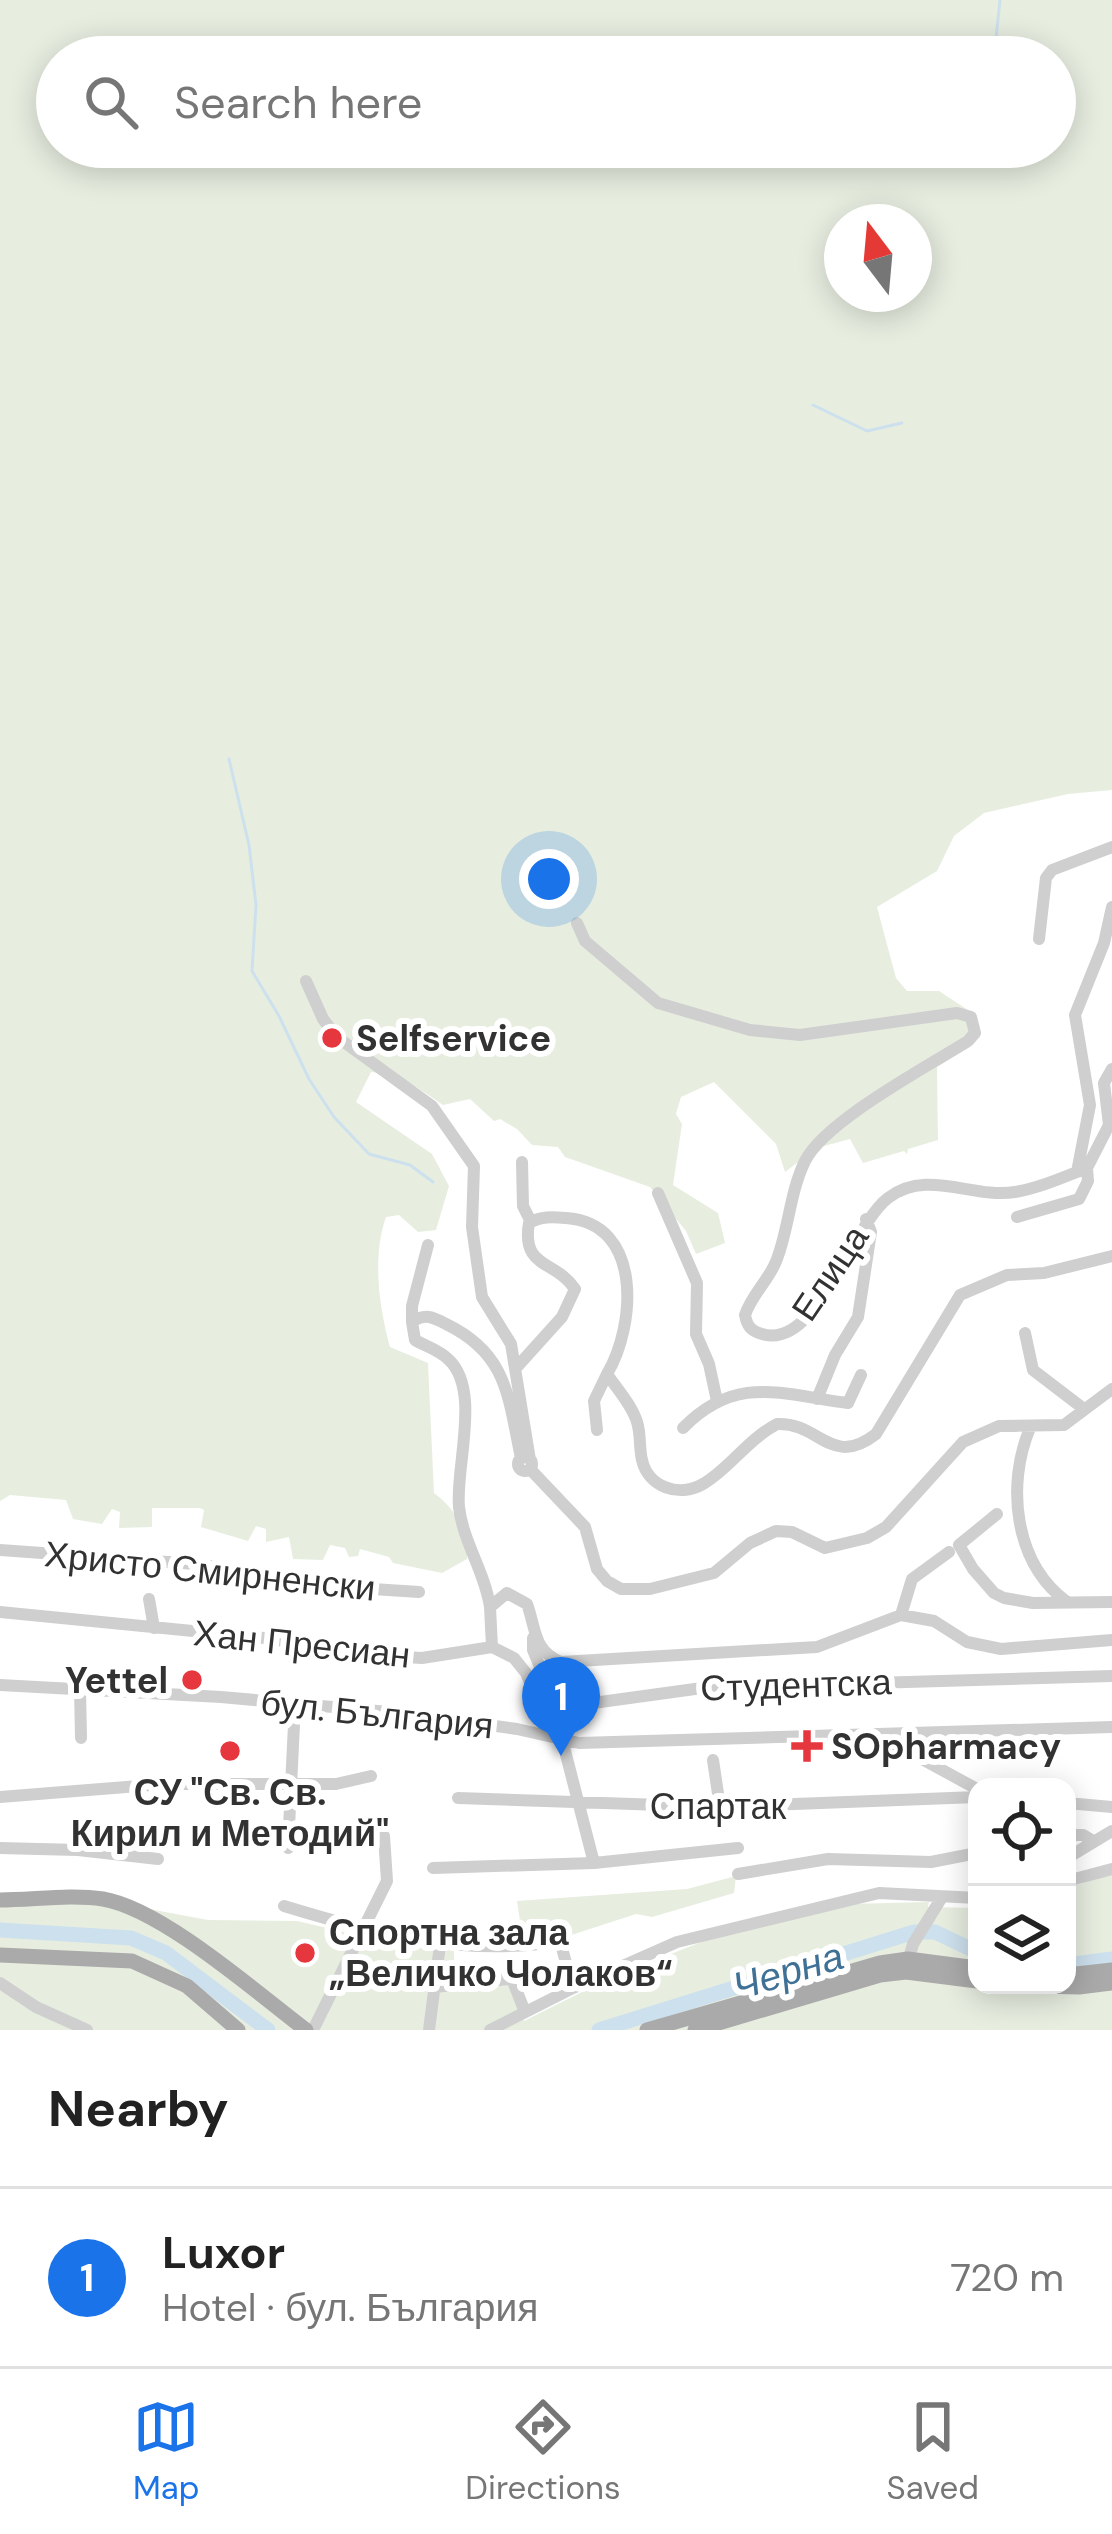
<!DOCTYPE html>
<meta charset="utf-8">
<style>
:root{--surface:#fff;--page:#f2f2f2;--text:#222;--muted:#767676;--line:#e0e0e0;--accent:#1a73e8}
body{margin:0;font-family:"DM Sans",sans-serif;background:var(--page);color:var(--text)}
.controls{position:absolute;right:36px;bottom:36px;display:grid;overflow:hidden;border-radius:24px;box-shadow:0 6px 30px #0003}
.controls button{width:108px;height:108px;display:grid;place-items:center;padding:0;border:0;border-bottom:3px solid var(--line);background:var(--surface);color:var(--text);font:60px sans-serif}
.compass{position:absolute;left:824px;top:204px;width:108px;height:108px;border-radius:50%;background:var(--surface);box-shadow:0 6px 30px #0003;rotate:344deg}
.you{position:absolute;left:549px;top:879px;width:42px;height:42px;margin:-30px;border:9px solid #fff;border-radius:50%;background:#1a73e8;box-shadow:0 0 0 18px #1a73e833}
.badge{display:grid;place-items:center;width:78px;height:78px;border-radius:50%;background:var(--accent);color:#fff;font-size:39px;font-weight:700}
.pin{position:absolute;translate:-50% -99px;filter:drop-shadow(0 3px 6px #0008)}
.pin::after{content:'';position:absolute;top:63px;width:42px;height:36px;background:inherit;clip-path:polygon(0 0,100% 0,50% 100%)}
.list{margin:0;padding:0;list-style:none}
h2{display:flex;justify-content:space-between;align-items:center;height:156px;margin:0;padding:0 48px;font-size:51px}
h2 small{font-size:39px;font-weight:400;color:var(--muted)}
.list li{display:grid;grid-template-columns:78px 1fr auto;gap:36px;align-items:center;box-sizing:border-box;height:180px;padding:0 48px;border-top:3px solid var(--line)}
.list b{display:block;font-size:45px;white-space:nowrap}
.list p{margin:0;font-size:39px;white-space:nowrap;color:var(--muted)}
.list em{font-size:39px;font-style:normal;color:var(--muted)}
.icon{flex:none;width:66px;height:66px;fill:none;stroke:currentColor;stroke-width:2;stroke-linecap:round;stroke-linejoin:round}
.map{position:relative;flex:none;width:1112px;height:2030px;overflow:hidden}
.search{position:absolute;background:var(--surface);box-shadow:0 6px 30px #0003;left:36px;right:36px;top:36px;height:132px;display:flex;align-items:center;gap:30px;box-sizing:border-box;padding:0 42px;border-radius:66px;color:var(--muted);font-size:45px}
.sheet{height:336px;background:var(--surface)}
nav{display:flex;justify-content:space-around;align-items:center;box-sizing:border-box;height:168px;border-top:3px solid var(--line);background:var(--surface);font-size:33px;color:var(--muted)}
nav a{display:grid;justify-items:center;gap:6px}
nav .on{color:var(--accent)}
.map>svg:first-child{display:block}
.green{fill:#e7eee0;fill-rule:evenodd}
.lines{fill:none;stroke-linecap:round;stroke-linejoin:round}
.stream{stroke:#cde0ed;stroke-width:3}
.river{stroke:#cde0ed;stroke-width:15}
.minor{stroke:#cfcfcf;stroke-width:12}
.major{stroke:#aaa;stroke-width:15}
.poi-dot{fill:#e6363e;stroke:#fff;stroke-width:4.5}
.labels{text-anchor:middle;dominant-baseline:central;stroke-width:12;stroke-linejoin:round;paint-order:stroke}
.poi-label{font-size:36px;font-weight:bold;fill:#323232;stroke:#fff;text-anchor:start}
.street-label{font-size:36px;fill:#323232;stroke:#fff}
.water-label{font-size:39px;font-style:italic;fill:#3e7195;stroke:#fff}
</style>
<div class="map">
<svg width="1112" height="2030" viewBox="0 0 1112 2030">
<rect width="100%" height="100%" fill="#fff"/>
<path class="green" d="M 0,0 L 1112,0 L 1112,790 L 1068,794 L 984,813 L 954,836 L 937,871 L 877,907 L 896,978 L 907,991 L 939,991 L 977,1016 L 970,1047 L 937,1067 L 938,1140 L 908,1149 L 907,1154 L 904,1151 L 863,1163 L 850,1139 L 817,1148 L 785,1172 L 776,1144 L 714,1082 L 681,1097 L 676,1114 L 682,1124 L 673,1185 L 718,1213 L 725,1243 L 696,1254 L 686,1231 L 650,1187 L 565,1157 L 558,1147 L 532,1145 L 517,1129 L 500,1119 L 494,1121 L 470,1099 L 443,1105 C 420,1089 400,1074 371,1072 L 356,1102 L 432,1154 L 449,1186 L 436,1230 L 418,1232 L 399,1215 L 386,1217 C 372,1257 379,1307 390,1347 L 428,1363 L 434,1493 C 456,1509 469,1533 467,1559 L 442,1573 L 393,1563 L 389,1557 L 360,1549 L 358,1556 L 349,1557 L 345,1548 L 330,1545 L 323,1560 L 293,1559 L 289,1537 L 266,1542 L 266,1529 L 256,1526 L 248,1541 L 201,1527 L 204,1510 L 200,1508 L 152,1508 L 152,1527 L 119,1528 L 120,1512 L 112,1509 L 102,1524 L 73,1519 L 66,1500 L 10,1495 L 0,1501 ZM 57,57 L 1055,57 L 1055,147 L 57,147 ZM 842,222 L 914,222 L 914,294 L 842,294 Z
M 1112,1874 L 1112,2030 L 0,2030 L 0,1896 L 144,1908 L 208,1920 L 297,1921 L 375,1939 L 454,1950 L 455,1991 L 509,1985 L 524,2021 L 612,1977 L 709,1939 L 847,1904 L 929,1902 L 928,1907 L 977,1908 L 977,1985 L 1067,1985 L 1067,1888 Z
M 736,1876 L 734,1893 L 652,1917 L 636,1914 L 553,1941 L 521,1946 L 515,1936 L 521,1928 L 517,1901 L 687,1889 Z"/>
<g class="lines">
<path class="stream" d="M 994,57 L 1000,0
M 980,154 L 980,147
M 813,405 L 867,431 L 902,423
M 229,759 L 249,845 L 256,905 L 252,971 L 279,1016 L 309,1079 L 334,1117 L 369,1154 L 410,1165 L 433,1182"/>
<path class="river" d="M 0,1930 L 131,1938 L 166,1953 L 268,2030
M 1067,1965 L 1112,1959
M 599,2030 L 914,1932 L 935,1932 L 977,1952"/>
<path class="minor" d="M 577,923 L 585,941 L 658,1003 L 750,1030 L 800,1035 L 957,1013 L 971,1017 L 975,1033 L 968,1041 C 928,1066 825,1121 805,1161 C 790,1192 789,1227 777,1259 C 770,1279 752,1294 745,1315 C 747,1326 751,1331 762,1334 C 817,1351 851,1226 888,1198 C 927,1168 972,1199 1015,1192 C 1039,1188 1064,1177 1087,1168 L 1109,1125 L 1104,1083 L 1112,1069
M 1039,939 L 1046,878 L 1052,870 L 1112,847
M 306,981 L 323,1019 L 337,1037 L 432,1106 L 474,1166 L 472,1227 L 482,1297 L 511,1344 L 530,1460
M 522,1162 L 523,1206 L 531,1222
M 1077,1172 L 1090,1105 L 1075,1015 L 1104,943 L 1112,907
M 658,1193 L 697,1283 L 696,1334 L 709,1364 L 717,1401
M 1017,1217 L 1079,1199 L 1088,1181 L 1087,1168
M 412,1322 L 412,1306 L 428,1245
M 1025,1333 L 1033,1370 L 1084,1409
M 516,1368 L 562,1317 L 575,1289 C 556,1260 521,1269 529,1223 C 541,1216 553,1217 566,1218 C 643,1223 636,1325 607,1374 C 617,1389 632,1405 637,1422 C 641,1434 639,1448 642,1460 C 648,1487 679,1498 703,1484 C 728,1470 747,1440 777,1424 C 820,1422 831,1469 876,1434 L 960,1295 L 1007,1275 L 1044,1273 L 1112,1256
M 817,1399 L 835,1355 L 858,1317 L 871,1232 L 866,1219
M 683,1428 C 737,1373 783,1395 848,1403 L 861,1375
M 1030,1428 C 1006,1485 1014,1563 1067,1602
M 597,1430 L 594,1401 L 607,1374
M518 1464a7 7 0 1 1 14 0a7 7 0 1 1-14 0Z
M 530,1469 L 585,1527 L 597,1569 L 607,1581 L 621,1589 L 650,1589 L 714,1573 L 750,1543 L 776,1531 L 792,1532 L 825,1548 L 867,1538 L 886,1527 L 963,1442 L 999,1426 L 1064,1425 L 1112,1389
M 997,1514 L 959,1545 L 973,1569 L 994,1593 L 1004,1598 L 1033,1603 L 1112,1602
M 0,1550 L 196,1564 L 357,1588 L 419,1592
M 149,1599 L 154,1628
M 490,1607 C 485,1572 463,1542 459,1507 C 455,1468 482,1389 448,1359 C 439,1350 425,1346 415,1340 L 412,1322 C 425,1313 433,1317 446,1324 C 508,1354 508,1397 521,1458
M 0,1612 L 264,1638 L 386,1656 L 422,1658 L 492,1647 L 514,1658 L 526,1673 L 552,1736
M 901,1615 L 912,1579 L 949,1552
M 533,1638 L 533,1650 L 557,1708 L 702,1688 L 1112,1676
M 492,1647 L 490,1607 L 507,1593 L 527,1604 C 536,1628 533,1651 561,1662 L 817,1647 L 901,1615 L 934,1621 L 967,1642 L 1001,1649 L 1112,1640
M 0,1685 L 221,1697 L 411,1714 L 517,1729 L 579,1743 L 1112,1727
M 80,1689 L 81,1738
M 876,1734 L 977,1789
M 563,1743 L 594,1863
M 713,1760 L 720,1807
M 0,1797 L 164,1784 L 336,1784 L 371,1776
M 458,1798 L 720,1807 L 977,1797
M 1067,1803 L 1112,1807
M 1067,1835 L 1083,1835 L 1093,1841
M 0,1848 L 78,1850 L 158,1859
M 288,1848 L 295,1704
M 1067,1858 L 1112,1831
M 433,1868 L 594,1863 L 738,1848
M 738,1874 L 828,1859 L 931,1862 L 977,1853
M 1067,1881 L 1112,1869
M 284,1906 C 375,1934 464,1957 560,1941 L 573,1988
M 907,1965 L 913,1944 L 942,1897
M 512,1979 L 525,2012
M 0,1983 L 36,2007 L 87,2030
M 435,1987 L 566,1973
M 313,2030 L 387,1881 L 384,1836
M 429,2030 L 440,1945
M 490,2030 L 573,1988 L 677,1942 L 879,1893 L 977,1898"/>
<path class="major" d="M 0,1900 C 33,1900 70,1894 103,1899 C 162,1909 257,1993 306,2030
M 0,1955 L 132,1961 L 187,1986 L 238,2030
M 1067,1975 L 1112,1970
M 1010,1985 L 1079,1987 L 1112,1983
M 647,2030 L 880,1963 L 908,1959 L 977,1968
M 695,2030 L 880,1975 L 906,1972 L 977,1981"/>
</g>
<g class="poi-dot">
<circle cx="332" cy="1038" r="12"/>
<circle cx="192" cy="1680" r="12"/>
<path d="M801 1728h12v12h12v12h-12v12h-12v-12h-12v-12h12z"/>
<circle cx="230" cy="1751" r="12"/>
<circle cx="305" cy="1953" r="12"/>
</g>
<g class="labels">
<g class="poi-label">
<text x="356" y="1038">Selfservice</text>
<text x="168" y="1680" text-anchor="end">Yettel</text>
<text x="831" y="1746">SOpharmacy</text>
<text x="230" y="1792" text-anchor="middle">СУ "Св. Св.<tspan x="230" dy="41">Кирил и Методий"</tspan></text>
<text x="329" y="1932">Спортна зала<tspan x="329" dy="41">„Величко Чолаков“</tspan></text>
</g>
<g class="street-label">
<text transform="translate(830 1273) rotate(-56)">Елица</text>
<text transform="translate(210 1571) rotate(6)">Христо Смирненски</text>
<text transform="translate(302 1644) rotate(6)">Хан Пресиан</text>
<text transform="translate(796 1685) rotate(-2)">Студентска</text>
<text transform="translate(377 1714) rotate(6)">бул. България</text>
<text x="718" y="1806">Спартак</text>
</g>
<g class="water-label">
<text transform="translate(788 1971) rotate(-17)">Черна</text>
</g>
</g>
</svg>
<div class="controls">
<button><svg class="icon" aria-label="locate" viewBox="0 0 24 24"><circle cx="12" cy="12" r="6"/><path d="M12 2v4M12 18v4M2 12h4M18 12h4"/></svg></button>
<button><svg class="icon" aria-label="layers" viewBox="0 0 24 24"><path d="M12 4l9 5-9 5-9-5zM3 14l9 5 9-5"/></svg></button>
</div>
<svg class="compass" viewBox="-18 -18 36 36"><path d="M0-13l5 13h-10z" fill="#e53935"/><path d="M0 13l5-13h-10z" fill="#767676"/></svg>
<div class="you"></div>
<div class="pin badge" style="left:561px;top:1756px">1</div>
<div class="search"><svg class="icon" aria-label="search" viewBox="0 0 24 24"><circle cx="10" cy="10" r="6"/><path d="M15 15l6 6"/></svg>Search here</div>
</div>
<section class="sheet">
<h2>Nearby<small></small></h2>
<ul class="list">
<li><span class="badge">1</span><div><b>Luxor</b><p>Hotel · бул. България</p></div><em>720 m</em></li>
</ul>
</section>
<nav>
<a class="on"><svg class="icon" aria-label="map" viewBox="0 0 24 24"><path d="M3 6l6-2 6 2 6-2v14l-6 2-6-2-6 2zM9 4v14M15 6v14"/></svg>Map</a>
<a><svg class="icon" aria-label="directions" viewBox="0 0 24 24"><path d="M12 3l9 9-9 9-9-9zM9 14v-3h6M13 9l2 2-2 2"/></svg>Directions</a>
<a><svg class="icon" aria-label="saved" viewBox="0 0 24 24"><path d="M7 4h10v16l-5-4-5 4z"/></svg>Saved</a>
</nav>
